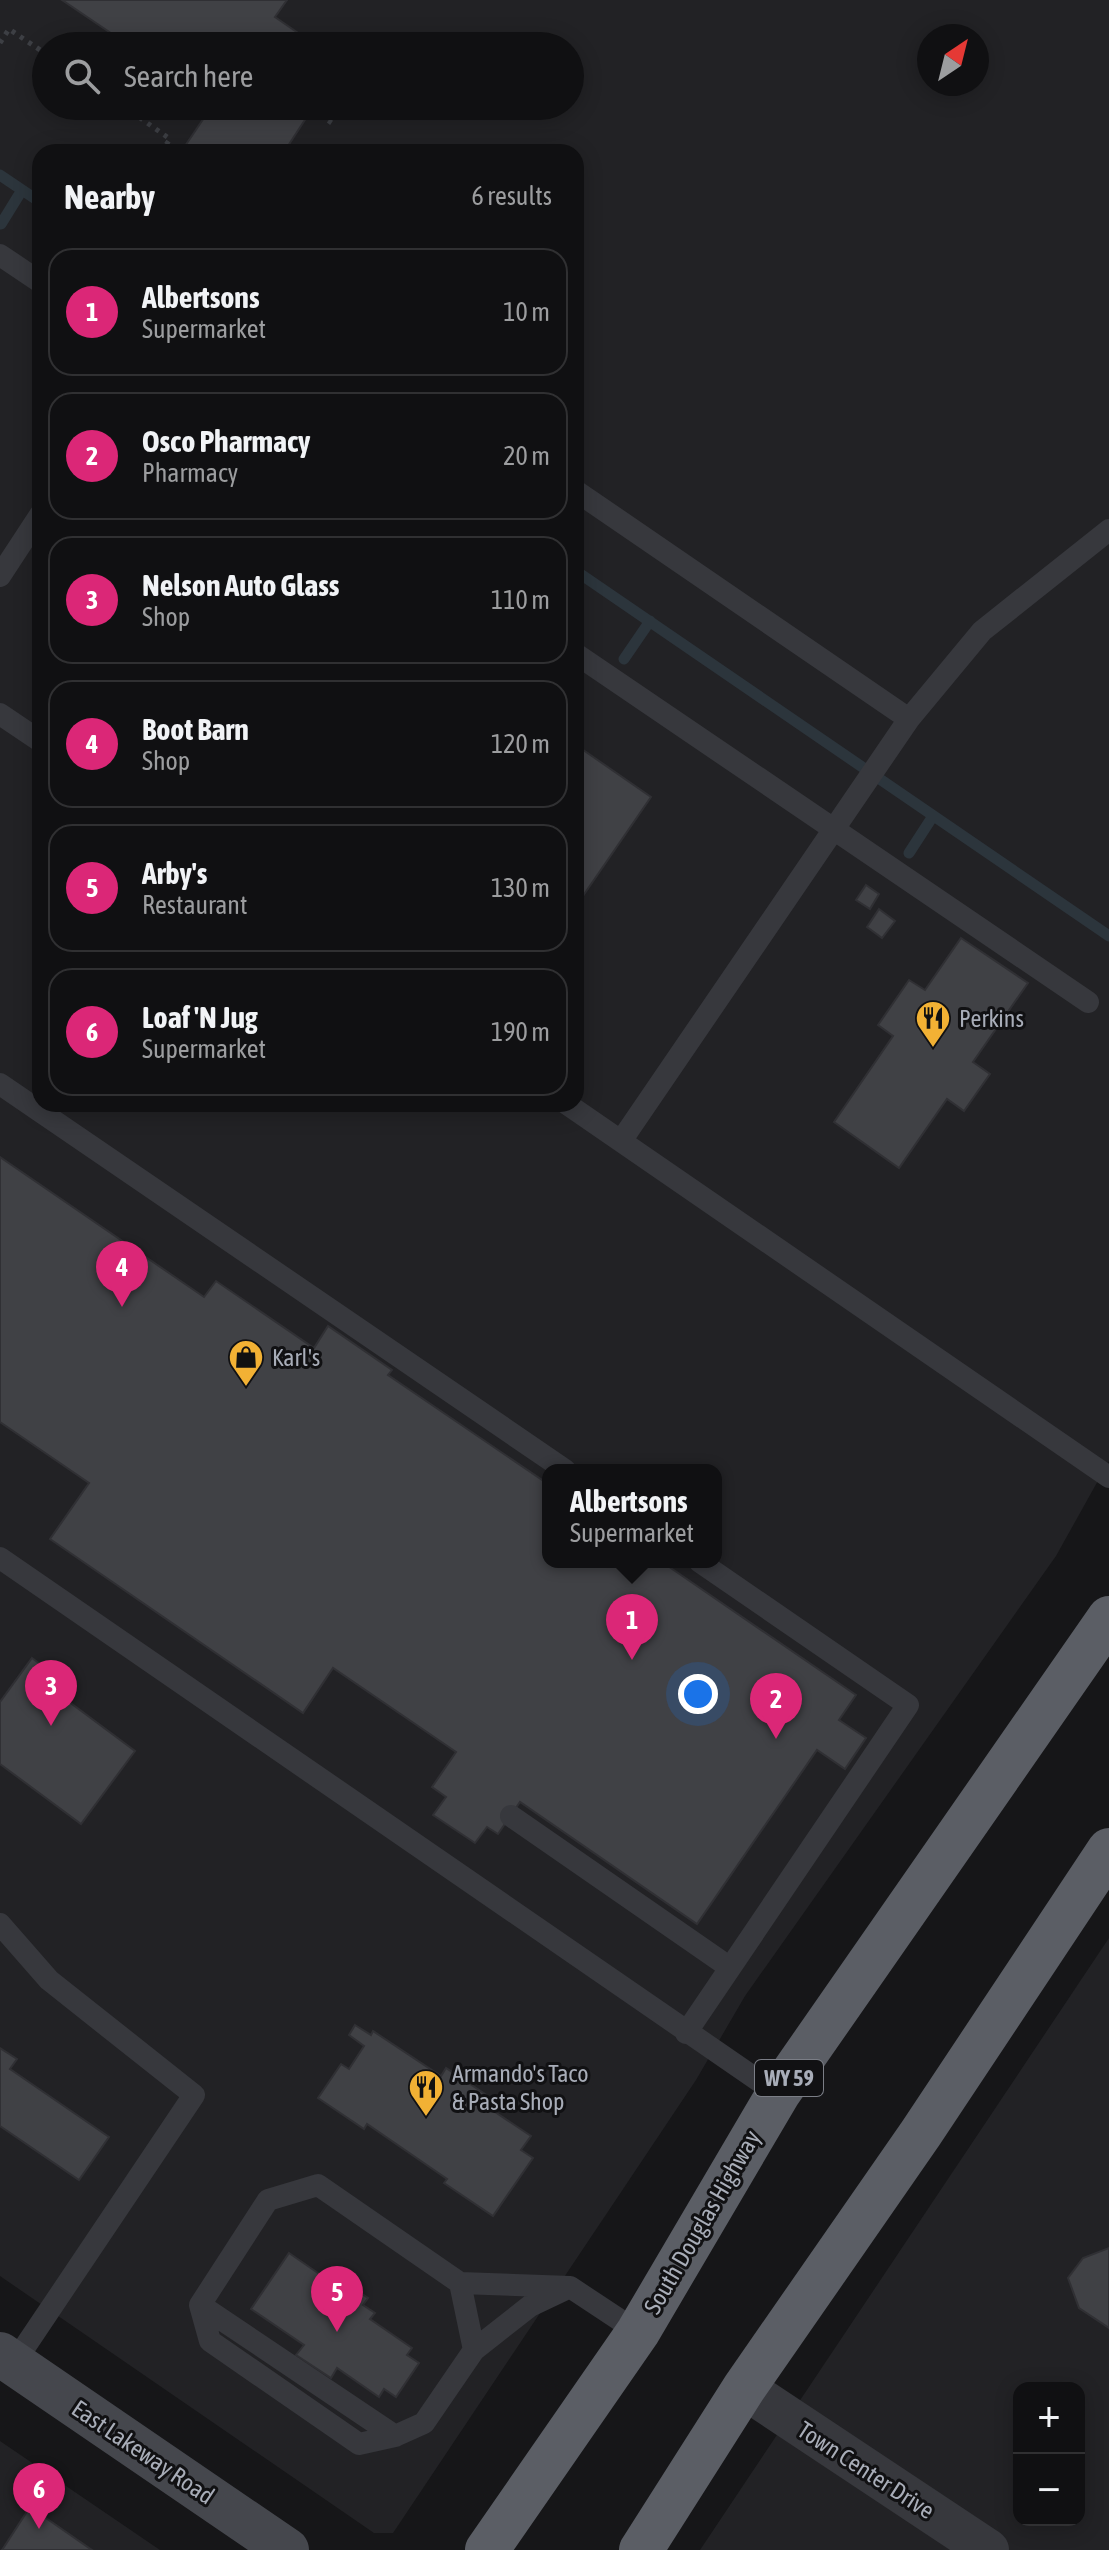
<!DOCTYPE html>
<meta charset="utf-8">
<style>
:root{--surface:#101012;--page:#19191b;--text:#f1f3f6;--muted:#9c9d9f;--line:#303032;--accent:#db2777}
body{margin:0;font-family:"Asap Condensed",sans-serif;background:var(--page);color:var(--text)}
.controls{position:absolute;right:24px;bottom:24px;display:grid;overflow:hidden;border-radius:16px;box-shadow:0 4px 20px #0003}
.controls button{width:72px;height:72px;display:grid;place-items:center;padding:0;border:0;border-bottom:2px solid var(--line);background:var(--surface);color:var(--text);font:40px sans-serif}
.compass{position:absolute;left:917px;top:24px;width:72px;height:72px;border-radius:50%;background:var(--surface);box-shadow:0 4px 20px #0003;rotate:35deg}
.you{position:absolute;left:698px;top:1694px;width:28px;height:28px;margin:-20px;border:6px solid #fff;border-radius:50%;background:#1a73e8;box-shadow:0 0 0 12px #1a73e833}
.badge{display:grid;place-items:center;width:52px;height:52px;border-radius:50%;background:var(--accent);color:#fff;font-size:26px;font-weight:700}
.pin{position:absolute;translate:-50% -66px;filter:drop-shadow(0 2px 4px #0008)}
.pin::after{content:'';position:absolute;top:42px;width:28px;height:24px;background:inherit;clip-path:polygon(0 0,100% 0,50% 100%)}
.popup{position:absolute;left:542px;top:1464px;width:180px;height:104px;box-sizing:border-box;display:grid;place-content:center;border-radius:16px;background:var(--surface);filter:drop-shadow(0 2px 6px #0005);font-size:26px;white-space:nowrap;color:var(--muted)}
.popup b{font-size:30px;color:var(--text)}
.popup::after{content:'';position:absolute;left:50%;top:100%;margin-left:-16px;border:16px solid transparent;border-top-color:var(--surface)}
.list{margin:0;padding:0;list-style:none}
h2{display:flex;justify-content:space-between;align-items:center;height:104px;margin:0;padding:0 32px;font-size:34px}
h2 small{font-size:26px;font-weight:400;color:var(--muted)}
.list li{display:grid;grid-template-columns:52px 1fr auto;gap:24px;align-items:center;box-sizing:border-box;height:128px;margin:0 16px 16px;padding:0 16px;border:2px solid var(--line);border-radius:24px}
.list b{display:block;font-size:30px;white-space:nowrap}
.list p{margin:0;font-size:26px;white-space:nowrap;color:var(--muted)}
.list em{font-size:26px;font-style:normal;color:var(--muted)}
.icon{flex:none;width:44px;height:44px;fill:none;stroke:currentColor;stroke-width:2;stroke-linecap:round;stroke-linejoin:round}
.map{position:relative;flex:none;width:1109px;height:2550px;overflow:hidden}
.search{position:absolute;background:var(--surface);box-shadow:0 4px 20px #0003;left:32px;top:32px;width:552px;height:88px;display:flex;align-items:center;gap:20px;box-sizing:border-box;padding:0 28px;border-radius:44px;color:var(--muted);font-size:30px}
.panel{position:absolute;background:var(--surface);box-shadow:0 4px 20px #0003;left:32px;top:144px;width:552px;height:968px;border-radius:24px}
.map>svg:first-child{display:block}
.built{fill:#222225;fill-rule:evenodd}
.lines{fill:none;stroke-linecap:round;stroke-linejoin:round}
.stream{stroke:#2c353c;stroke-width:11}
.building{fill:#404145;stroke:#303034;stroke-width:2}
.path{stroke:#3d3f44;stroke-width:5;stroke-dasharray:4 6;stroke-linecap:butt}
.service{stroke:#37383d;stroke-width:22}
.minor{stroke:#37383d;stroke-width:42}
.secondary{stroke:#45474d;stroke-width:44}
.trunk{stroke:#5b5e65;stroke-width:44}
.labels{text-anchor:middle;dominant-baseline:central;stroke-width:6;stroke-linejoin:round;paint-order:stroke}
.shield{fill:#111113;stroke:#7b7e86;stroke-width:2}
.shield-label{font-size:22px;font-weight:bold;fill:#a8adb8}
.poi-label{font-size:24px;fill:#a8adb8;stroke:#111113;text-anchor:start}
.street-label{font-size:24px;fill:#a8adb8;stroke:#111113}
</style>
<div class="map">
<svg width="1109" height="2550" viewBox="0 0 1109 2550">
<rect width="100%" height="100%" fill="#161618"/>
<path class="built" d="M 0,0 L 1109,0 L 1109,1461 L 1056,1556 L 745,1996 L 696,2080 L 393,2533 L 374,2533 L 0,2276 ZM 929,36 L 977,36 L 977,84 L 929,84 ZM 46,46 L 570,46 L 570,106 L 46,106 ZM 40,152 L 576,152 L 576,1104 L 40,1104 ZM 548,1470 L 716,1470 L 716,1562 L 548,1562 Z
M 1109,1938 L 1109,2550 L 700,2550 ZM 1019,2388 L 1079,2388 L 1079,2520 L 1019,2520 Z
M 0,2441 L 160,2550 L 0,2550 Z"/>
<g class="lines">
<path class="stream" d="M 0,175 L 40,202
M 1,224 L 22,190
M 576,571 L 1109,936
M 624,659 L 650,621
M 909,853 L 933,816"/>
</g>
<path class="building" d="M 62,0 L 287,0 L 275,17 L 317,46 L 130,46 Z
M 212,106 L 314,106 L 284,152 L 181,152 Z
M 576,745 L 651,797 L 576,906 Z
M 866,885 L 879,894 L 870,909 L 856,900 Z
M 879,909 L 895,921 L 882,938 L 867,927 Z
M 961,938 L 1028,983 L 973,1062 L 990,1074 L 964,1111 L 947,1099 L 899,1168 L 834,1122 L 893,1036 L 878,1025 L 909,980 L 925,990 Z
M 0,1157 L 204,1297 L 216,1281 L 314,1348 L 328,1326 L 392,1370 L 388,1375 L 548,1484 L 548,1562 L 662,1562 L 856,1695 L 839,1720 L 866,1738 L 845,1769 L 817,1750 L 697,1924 L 520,1802 L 498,1834 L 487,1827 L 475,1843 L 433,1815 L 446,1797 L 432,1787 L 456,1752 L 333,1668 L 303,1713 L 50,1539 L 89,1483 L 0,1422 Z
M 32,1658 L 72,1688 L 64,1698 L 135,1751 L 81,1824 L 0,1764 L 0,1702 Z
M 355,2025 L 371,2035 L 373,2031 L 441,2076 L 446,2068 L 500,2104 L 495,2112 L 531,2136 L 521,2150 L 533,2158 L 493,2216 L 444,2183 L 447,2179 L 367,2124 L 364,2129 L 318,2098 L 341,2064 L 349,2069 L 364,2046 L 349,2035 Z
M 0,2048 L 17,2059 L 10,2069 L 109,2137 L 79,2180 L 0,2126 Z
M 1109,2248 L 1109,2328 L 1079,2308 L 1068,2278 L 1083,2258 Z
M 289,2253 L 328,2280 L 333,2274 L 368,2298 L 363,2305 L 375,2313 L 370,2319 L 412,2348 L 407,2355 L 419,2363 L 396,2397 L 384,2389 L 379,2397 L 337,2368 L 331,2378 L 296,2355 L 304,2345 L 251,2309 Z
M 30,2507 L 92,2550 L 2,2550 Z"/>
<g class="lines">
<path class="path" d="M 0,43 L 9,29 L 46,54
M 123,106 L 170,139 L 161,152
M 312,109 L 336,126"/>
<path class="service" d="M 0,255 L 40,282
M 576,491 L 909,719
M 0,576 L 40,515
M 576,654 L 1088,1002
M 0,714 L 40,741
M 0,1084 L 565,1470
M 567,1104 L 1109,1477
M 621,1141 L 909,719 L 982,631 L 1109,530
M 0,1558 L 778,2094
M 511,1816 L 729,1967
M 0,1924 L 49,1980 L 194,2095 L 14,2363
M 686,2033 L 908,1705 L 700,1562
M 460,2283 L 474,2350
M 570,2287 L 530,2306 L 474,2350 L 424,2423 L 395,2436 L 200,2305 L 268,2200 L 318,2185 L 460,2283 L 570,2287 L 638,2332
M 200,2305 L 210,2341 L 359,2444 L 395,2436"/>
<path class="minor" d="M 744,2388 L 988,2550"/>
<path class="secondary" d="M 0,2354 L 287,2550"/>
<path class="trunk" d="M 487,2550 L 638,2332 L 778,2094 L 1109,1618
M 641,2550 L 744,2388 L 921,2133 L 1109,1850"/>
</g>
<defs>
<g id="restaurant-pin" transform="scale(1.8)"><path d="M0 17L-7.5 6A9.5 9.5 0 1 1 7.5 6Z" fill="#f2b134" stroke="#111113"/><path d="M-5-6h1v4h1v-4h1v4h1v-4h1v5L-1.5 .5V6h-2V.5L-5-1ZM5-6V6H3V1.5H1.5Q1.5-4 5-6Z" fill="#111"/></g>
<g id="shop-pin" transform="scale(1.8)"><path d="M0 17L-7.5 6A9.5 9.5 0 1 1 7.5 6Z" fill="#f2b134" stroke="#111113"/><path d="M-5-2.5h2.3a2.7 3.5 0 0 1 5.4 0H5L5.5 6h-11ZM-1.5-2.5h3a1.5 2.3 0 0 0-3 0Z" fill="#111"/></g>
</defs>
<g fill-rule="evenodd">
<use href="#restaurant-pin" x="933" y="1018"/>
<use href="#shop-pin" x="246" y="1357"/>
<use href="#restaurant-pin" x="426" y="2087"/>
</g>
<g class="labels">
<rect class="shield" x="755" y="2060" width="68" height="36" rx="6"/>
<g class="shield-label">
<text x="789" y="2078">WY 59</text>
</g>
<g class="poi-label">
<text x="959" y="1018">Perkins</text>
<text x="272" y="1357">Karl's</text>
<text x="452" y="2073">Armando's Taco<tspan x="452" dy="28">&amp; Pasta Shop</tspan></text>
</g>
<g class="street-label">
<text transform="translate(702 2222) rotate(-60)">South Douglas Highway</text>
<text transform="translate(143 2452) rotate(34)">East Lakeway Road</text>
<text transform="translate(866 2470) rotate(33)">Town Center Drive</text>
</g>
</g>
</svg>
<div class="controls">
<button>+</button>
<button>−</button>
</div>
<svg class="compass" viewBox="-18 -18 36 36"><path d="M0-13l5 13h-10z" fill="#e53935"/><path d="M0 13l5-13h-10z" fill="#9c9d9f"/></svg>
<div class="you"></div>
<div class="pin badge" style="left:632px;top:1660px">1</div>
<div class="popup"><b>Albertsons</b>Supermarket</div>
<div class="pin badge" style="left:776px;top:1739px">2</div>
<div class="pin badge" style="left:51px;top:1726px">3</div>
<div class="pin badge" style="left:122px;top:1307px">4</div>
<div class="pin badge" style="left:337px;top:2332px">5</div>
<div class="pin badge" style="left:39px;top:2529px">6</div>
<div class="search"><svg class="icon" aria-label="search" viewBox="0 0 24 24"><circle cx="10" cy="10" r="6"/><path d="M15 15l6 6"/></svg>Search here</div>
<section class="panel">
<h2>Nearby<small>6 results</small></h2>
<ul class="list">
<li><span class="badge">1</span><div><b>Albertsons</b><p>Supermarket</p></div><em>10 m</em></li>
<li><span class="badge">2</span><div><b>Osco Pharmacy</b><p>Pharmacy</p></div><em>20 m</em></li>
<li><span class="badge">3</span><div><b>Nelson Auto Glass</b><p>Shop</p></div><em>110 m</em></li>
<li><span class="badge">4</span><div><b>Boot Barn</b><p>Shop</p></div><em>120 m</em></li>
<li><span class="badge">5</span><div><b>Arby's</b><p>Restaurant</p></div><em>130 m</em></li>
<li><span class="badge">6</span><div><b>Loaf 'N Jug</b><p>Supermarket</p></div><em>190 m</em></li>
</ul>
</section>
</div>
